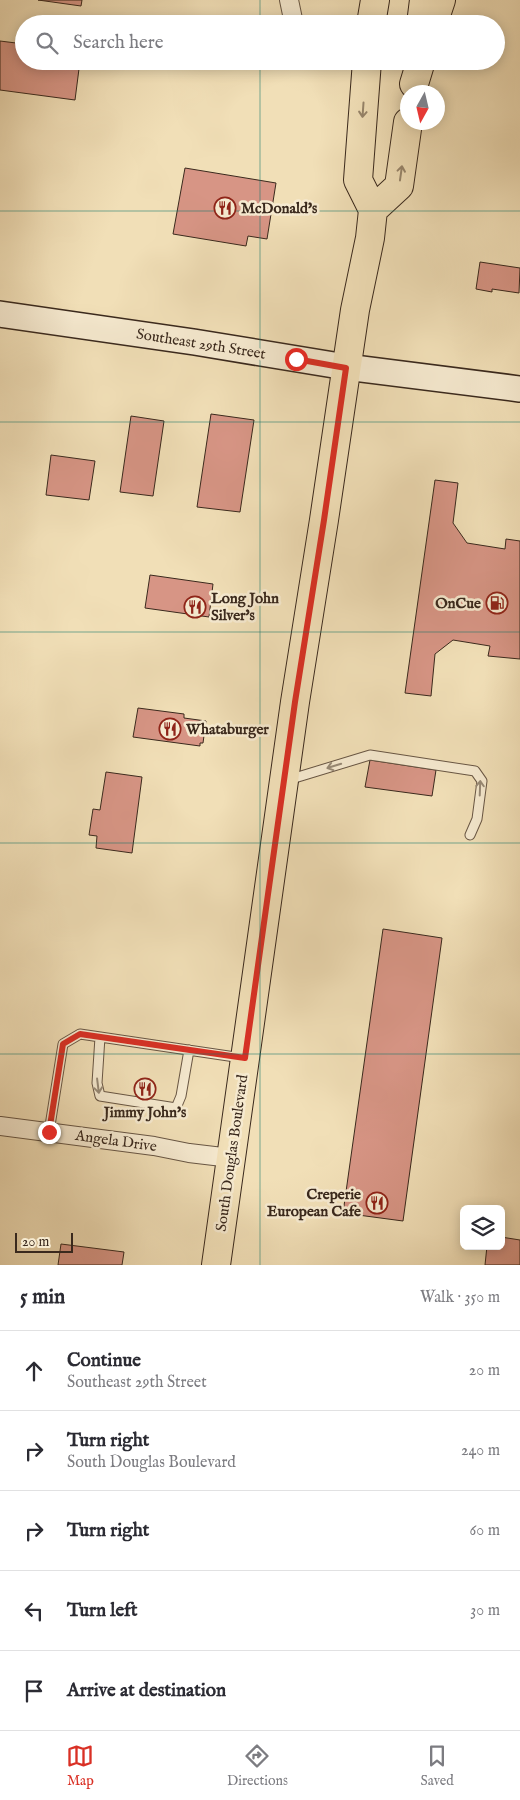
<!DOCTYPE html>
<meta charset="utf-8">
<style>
:root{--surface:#fff;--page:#f2f2f3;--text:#2b2b33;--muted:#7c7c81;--line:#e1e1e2;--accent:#d93025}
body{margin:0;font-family:"IM FELL English",serif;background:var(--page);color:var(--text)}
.controls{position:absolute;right:15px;bottom:15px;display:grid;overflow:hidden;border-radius:8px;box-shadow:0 2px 12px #0003}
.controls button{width:45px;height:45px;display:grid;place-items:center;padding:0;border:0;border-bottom:1px solid var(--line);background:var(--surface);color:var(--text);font:25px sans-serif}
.compass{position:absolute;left:400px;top:85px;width:45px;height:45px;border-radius:50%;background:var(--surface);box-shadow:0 2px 12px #0003;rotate:188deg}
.scale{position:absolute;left:15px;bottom:12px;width:58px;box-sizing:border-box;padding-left:5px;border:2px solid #3a291d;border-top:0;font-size:14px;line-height:18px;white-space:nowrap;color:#3a291d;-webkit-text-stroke:4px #f6ead0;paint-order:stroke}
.stop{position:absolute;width:15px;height:15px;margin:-11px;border:4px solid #d93025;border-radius:50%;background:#fff}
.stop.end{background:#d93025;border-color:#fff;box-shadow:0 1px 5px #0008}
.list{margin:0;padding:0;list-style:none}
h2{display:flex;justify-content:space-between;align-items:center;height:65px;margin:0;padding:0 20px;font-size:21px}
h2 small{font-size:16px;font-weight:400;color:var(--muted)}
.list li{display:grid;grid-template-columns:32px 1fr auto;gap:15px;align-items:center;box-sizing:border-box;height:80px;padding:0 20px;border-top:1px solid var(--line)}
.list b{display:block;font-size:19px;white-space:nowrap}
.list p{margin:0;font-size:16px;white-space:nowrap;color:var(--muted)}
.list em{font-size:16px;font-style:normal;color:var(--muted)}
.icon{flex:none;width:28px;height:28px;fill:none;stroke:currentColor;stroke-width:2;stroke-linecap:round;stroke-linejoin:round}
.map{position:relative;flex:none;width:520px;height:1265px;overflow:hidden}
.search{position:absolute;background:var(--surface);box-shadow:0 2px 12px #0003;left:15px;right:15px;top:15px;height:55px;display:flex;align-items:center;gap:12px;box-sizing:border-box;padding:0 18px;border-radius:28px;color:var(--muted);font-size:19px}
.sheet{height:465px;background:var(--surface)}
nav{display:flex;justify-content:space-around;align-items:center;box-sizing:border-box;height:70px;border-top:1px solid var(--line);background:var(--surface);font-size:14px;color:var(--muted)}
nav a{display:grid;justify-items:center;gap:2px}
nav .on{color:var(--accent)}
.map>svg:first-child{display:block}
.building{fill:#d79585;stroke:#3a291d}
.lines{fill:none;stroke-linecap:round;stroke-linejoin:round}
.lane-casing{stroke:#685644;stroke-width:11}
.street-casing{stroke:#685644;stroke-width:20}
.secondary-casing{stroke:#3a291d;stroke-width:28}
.primary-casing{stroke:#3a291d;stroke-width:30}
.highway-casing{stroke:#3a291d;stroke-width:30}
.lane{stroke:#f6ead0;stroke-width:9}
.street{stroke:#f6ead0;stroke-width:18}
.secondary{stroke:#f6ead0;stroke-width:25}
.primary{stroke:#f1dfb7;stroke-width:28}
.highway{stroke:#f1dfb7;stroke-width:28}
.oneway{stroke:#96846a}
.oneway2{stroke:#988a76}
.route{stroke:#d93025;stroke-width:6}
.grid{fill:none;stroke:#0f766e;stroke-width:1;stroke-opacity:0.55}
.labels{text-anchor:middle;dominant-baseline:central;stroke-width:5;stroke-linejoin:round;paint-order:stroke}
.poi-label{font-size:15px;font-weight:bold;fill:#3a291d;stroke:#f6ead0;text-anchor:start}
.street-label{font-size:15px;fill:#3a291d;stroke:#f6ead0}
</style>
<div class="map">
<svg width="520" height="1265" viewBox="0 0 520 1265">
<rect width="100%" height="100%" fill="#f1dfb7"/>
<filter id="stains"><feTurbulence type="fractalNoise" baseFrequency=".004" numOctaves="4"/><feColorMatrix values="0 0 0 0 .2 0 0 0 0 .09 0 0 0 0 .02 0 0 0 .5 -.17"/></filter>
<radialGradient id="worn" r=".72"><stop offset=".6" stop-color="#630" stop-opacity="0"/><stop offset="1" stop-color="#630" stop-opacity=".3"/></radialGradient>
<path class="building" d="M 38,0 L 82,0 L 81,6 Z
M 0,41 L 24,44 L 24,61 L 80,61 L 75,100 L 0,90 Z
M 185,168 L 276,183 L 267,239 L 248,236 L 246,246 L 173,234 Z
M 480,262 L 520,268 L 519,293 L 492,289 L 492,292 L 476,289 Z
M 211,414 L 254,420 L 240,512 L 197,507 Z
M 131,416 L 164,421 L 153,496 L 120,492 Z
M 51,455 L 95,461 L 89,500 L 46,495 Z
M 435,480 L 458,483 L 453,523 L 467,543 L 505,549 L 506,539 L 520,541 L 520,659 L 488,656 L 490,646 L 453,640 L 435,654 L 431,696 L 405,693 Z
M 150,575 L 213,584 L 209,617 L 145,608 Z
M 138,708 L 184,714 L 184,718 L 206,721 L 203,743 L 200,743 L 200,746 L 133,737 Z
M 370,760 L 436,770 L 432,796 L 365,787 Z
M 106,772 L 142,777 L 132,853 L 96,848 L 97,836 L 89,835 L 93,809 L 100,810 Z
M 383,929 L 442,938 L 403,1221 L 343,1213 Z
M 501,1237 L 520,1240 L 520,1265 L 485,1265 L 487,1246 L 501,1246 Z
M 61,1244 L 124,1252 L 122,1265 L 58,1265 Z"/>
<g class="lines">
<g class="lane-casing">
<path id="lane" d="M 288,780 L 370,755 L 475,771 L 482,781 L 477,819 L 470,835
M 100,1037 L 97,1083 L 100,1096 L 176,1108 L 181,1096 L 189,1050
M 49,1132 L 63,1044 L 80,1034 L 242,1058"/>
</g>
<g class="street-casing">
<path id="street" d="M 289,0 L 294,24
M 0,1126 L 154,1146 L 189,1153 L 231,1158"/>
</g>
<g class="secondary-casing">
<path id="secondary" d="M 0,314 L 194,342 L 346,367 L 520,389"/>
</g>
<g class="primary-casing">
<path id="primary" d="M 371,24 L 375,0
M 421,24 L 424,0
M 373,210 L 399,186 L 408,122
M 216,1265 L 295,702 L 324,520 L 355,310 L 370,238 L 373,210 L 358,180 L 367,61"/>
</g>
<g class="highway-casing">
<path id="highway" d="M 433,24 L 441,0
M 414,84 L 421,61"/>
</g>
<use href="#lane" class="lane"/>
<use href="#street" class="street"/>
<use href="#secondary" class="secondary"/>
<use href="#primary" class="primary"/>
<use href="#highway" class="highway"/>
</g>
<defs><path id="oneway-shaft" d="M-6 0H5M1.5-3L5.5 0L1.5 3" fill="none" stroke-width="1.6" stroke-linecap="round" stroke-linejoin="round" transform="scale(1.25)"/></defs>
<g class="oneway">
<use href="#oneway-shaft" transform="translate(363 110) rotate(94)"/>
<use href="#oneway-shaft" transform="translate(401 173) rotate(-82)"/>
</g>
<g class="oneway2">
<use href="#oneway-shaft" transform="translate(334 766) rotate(163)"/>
<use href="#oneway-shaft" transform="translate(480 788) rotate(-88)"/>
<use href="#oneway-shaft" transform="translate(98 1086) rotate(83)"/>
</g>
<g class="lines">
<path class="route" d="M 49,1132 L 63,1044 L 80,1034 L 245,1058 L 295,702 L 324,520 L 346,368 L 296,359"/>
</g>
<path class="grid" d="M 260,0 L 260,24M 260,61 L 260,1265M 0,211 L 520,211M 0,422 L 520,422M 0,632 L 520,632M 0,843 L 520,843M 0,1054 L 520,1054"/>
<defs>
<g id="restaurant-ring" transform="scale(1.125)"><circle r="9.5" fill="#f6ead0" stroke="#8f2418" stroke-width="1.5"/><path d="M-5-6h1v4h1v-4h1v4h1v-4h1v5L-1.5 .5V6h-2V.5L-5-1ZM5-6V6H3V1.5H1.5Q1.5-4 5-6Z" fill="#8f2418"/></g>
<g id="fuel-ring" transform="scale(1.125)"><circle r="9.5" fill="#f6ead0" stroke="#8f2418" stroke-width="1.5"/><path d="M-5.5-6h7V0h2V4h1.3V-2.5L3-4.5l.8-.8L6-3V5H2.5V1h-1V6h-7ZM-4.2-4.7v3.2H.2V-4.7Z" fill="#8f2418"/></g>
</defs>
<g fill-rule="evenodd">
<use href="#restaurant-ring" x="225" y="208"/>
<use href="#fuel-ring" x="497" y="603"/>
<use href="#restaurant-ring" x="195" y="607"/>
<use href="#restaurant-ring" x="170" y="729"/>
<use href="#restaurant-ring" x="145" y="1089"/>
<use href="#restaurant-ring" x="377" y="1203"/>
</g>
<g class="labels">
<g class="poi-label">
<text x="241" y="208">McDonald's</text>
<text x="211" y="598">Long John<tspan x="211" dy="17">Silver's</tspan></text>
<text x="481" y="603" text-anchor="end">OnCue</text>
<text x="186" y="729">Whataburger</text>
<text x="145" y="1112" text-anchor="middle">Jimmy John's</text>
<text x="361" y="1194" text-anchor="end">Creperie<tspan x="361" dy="17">European Cafe</tspan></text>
</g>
<g class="street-label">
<text transform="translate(201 344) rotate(9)">Southeast 29th Street</text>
<text transform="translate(116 1141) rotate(8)">Angela Drive</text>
<text transform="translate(232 1153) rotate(-82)">South Douglas Boulevard</text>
</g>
</g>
<rect width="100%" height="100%" filter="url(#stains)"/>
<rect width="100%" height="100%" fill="url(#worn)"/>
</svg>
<div class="controls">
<button><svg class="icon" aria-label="layers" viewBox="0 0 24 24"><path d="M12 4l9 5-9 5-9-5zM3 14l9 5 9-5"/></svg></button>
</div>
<svg class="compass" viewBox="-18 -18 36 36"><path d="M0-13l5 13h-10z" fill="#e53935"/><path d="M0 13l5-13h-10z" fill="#7c7c81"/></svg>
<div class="scale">20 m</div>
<div class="stop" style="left:296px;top:359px"></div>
<div class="stop end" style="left:49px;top:1132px"></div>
<div class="search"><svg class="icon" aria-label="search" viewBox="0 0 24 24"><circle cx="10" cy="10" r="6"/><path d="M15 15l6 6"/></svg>Search here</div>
</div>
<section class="sheet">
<h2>5 min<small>Walk · 350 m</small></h2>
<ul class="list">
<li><svg class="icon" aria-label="ahead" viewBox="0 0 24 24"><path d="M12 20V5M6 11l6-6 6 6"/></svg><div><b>Continue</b><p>Southeast 29th Street</p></div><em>20 m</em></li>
<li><svg class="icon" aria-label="right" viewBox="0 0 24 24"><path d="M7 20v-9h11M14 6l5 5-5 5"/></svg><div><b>Turn right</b><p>South Douglas Boulevard</p></div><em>240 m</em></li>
<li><svg class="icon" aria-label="right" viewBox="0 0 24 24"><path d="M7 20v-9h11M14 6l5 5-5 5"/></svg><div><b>Turn right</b></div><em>60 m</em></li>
<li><svg class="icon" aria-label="left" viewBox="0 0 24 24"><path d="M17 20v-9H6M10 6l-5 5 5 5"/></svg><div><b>Turn left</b></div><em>30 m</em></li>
<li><svg class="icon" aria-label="arrive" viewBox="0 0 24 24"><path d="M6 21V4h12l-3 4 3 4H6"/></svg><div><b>Arrive at destination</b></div></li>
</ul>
</section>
<nav>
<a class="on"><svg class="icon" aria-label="map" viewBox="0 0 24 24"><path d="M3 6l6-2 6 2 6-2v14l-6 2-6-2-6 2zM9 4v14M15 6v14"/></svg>Map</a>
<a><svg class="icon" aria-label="directions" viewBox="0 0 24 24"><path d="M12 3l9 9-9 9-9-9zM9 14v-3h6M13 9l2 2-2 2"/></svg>Directions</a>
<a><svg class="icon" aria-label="saved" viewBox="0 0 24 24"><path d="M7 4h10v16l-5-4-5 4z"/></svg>Saved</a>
</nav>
